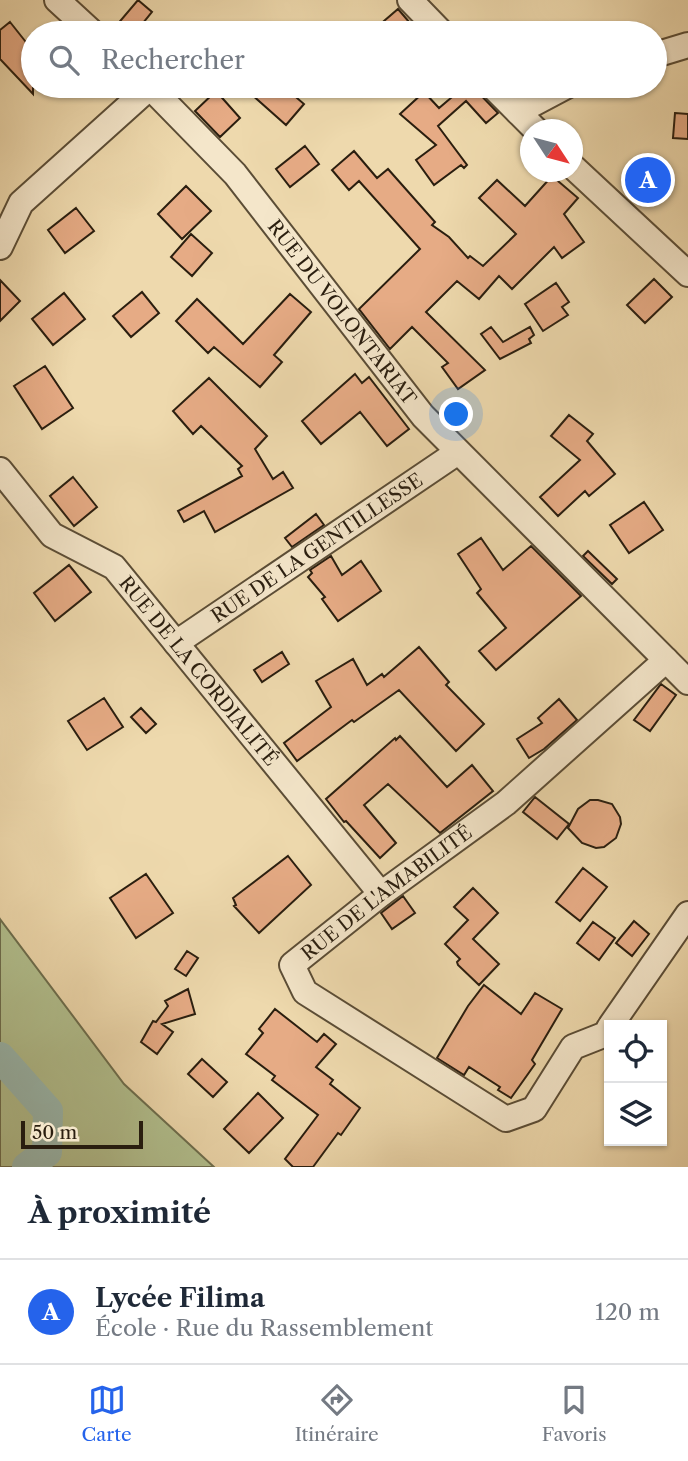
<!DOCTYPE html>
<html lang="fr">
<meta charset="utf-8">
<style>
:root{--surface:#fff;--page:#f2f2f3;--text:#1f2937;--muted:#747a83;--line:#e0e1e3;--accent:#2563eb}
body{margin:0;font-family:"Libre Caslon Text",serif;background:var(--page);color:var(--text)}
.controls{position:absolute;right:21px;bottom:21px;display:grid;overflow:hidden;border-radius:0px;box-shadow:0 2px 5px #0004}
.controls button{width:63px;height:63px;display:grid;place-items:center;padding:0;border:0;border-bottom:2px solid var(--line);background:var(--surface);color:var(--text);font:35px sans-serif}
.compass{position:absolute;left:520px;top:119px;width:63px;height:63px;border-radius:50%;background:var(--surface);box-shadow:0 2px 5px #0004;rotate:126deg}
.scale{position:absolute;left:21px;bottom:18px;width:122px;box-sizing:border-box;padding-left:7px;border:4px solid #2a1e0f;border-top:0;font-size:19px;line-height:24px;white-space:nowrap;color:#2a1e0f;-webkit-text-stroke:5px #f4e6ca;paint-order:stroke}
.you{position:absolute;left:457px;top:415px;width:24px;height:24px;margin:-18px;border:5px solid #fff;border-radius:50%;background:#1a73e8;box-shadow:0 0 0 10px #1a73e833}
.badge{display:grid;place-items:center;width:46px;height:46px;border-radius:50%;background:var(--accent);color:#fff;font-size:23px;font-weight:700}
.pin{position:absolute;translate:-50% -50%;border:4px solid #fff;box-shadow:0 2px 7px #0006}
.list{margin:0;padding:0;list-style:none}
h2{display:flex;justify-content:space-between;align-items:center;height:91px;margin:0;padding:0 28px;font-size:30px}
h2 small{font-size:23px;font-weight:400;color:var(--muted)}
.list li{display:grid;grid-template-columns:46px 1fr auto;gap:21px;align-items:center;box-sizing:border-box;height:105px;padding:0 28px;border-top:2px solid var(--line)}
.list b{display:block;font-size:26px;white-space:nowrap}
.list p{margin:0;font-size:23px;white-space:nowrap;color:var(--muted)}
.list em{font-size:23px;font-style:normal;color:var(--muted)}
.icon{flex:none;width:38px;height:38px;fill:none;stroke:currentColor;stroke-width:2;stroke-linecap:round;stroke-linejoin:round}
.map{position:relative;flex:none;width:688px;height:1167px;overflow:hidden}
.search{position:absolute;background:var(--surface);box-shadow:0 2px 5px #0004;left:21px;right:21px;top:21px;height:77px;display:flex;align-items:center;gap:18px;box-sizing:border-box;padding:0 24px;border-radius:38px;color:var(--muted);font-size:26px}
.sheet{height:196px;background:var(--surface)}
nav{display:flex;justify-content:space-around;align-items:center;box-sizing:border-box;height:98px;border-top:2px solid var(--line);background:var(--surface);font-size:19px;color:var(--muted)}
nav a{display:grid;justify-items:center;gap:4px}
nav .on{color:var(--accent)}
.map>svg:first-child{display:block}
.green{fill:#b2c08f;stroke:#6e6f4f;stroke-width:2}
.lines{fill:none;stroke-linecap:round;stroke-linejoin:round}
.river{stroke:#9ab9af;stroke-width:30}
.building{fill:#e6ab85;stroke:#2a1e0f;stroke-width:2}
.minor-casing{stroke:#5b4d36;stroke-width:28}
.minor{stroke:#f4e6ca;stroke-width:24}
.labels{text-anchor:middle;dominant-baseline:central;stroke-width:6;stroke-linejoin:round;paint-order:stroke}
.street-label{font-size:19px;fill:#2a1e0f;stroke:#f4e6ca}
</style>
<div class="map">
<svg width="688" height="1167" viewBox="0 0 688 1167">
<rect width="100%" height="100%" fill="#eed9ad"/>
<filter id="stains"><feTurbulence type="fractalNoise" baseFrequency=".00286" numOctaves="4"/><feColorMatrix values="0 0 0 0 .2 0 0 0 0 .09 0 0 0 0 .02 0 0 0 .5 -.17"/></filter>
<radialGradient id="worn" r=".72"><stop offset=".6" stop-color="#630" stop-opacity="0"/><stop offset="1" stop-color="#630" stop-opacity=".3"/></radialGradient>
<path class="green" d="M 0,919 L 124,1084 L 214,1167 L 0,1167 Z"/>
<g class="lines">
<path class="river" d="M 0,1057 L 48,1111 L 47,1152 L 27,1167"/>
</g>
<path class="building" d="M 138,0 L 152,12 L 135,33 L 110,33 Z
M 398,9 L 410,23 L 399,33 L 370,33 Z
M 10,22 L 33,51 L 33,94 L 0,59 L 0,30 Z
M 242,86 L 283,86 L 304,104 L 286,125 Z
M 453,86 L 472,86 L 498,113 L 486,123 L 466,101 L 438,126 L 467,165 L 464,168 L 461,165 L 434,185 L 416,160 L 436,145 L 400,114 L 424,92 L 439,108 L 458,92 Z
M 216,91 L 240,118 L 220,137 L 195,111 Z
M 675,113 L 688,114 L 688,139 L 673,138 Z
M 305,146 L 319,164 L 290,187 L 276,169 Z
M 354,151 L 377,178 L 388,169 L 435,222 L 432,225 L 449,237 L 468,258 L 470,256 L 483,266 L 516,234 L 479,198 L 497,180 L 525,206 L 552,176 L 578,198 L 564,214 L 584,242 L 562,258 L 554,247 L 512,289 L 499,276 L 479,299 L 457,281 L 426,312 L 485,370 L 458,389 L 442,367 L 448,363 L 412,327 L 390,349 L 359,309 L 420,249 L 359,181 L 349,190 L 332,170 Z
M 186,186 L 211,211 L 182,239 L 158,214 Z
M 76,208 L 94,231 L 65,253 L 48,230 Z
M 191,234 L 212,253 L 192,276 L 171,257 Z
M 654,279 L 672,297 L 645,323 L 627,305 Z
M 0,280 L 20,301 L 0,321 Z
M 556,283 L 569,302 L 562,307 L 568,315 L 543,331 L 525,304 Z
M 142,292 L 159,313 L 131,337 L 113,316 Z
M 64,293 L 85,319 L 53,345 L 32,319 Z
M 290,294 L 311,312 L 274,355 L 282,362 L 260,387 L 214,347 L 208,353 L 176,321 L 197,299 L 243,344 Z
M 491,327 L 503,342 L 530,327 L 534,335 L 529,339 L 531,343 L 500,359 L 481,334 Z
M 45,366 L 73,408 L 42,429 L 14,386 Z
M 355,374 L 362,383 L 369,377 L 409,429 L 387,446 L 360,412 L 321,444 L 302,421 Z
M 209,378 L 267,436 L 255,449 L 273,479 L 283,472 L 293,488 L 215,532 L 204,511 L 184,522 L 178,511 L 242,476 L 238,469 L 242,466 L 201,426 L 193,434 L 173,411 Z
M 569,415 L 593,434 L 587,441 L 615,474 L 589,496 L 585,491 L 558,516 L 540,497 L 580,460 L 551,436 Z
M 73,477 L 97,507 L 74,526 L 50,496 Z
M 644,502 L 663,530 L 629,553 L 610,525 Z
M 316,514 L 324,525 L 292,547 L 285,538 Z
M 481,538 L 503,570 L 531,546 L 581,596 L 496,670 L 479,651 L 506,628 L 477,593 L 481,589 L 458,554 Z
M 588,551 L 617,579 L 612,584 L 583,556 Z
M 331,556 L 342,575 L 361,561 L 381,591 L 338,621 L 322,599 L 325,597 L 308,577 L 312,573 L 310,570 Z
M 69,565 L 91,592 L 55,621 L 34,593 Z
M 419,647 L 449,682 L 446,685 L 484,724 L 456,751 L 399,690 L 354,722 L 352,720 L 297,761 L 284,743 L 331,707 L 316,681 L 353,659 L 367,685 L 382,674 L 384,677 Z
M 282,652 L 289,664 L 262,682 L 254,670 Z
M 661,684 L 676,695 L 650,731 L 634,720 Z
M 104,698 L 123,727 L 87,750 L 68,721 Z
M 559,699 L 577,720 L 544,749 L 529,758 L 517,739 L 542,723 L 538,718 Z
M 141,708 L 156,724 L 146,733 L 131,717 Z
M 400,736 L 447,787 L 472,765 L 493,791 L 440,833 L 388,784 L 364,805 L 396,843 L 380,858 L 346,821 L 344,822 L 326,799 L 395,738 L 396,740 Z
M 535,797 L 569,824 L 557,839 L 523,812 Z
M 590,800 L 598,800 L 612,804 L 620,817 L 621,824 L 616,838 L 604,847 L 596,848 L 582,843 L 568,828 L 578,809 Z
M 288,856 L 311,885 L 259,933 L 234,906 L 236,905 L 233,898 Z
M 583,868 L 607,887 L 580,921 L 556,902 Z
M 146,874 L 173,913 L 136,938 L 110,898 Z
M 473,888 L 498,913 L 473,939 L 499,964 L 479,985 L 458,965 L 457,962 L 460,959 L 445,944 L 468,920 L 454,907 Z
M 403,896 L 415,913 L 392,929 L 381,913 Z
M 634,921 L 649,934 L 632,956 L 616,943 Z
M 593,922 L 615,938 L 599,960 L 577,943 Z
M 187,951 L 198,958 L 186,976 L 175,969 Z
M 484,985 L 521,1014 L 535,993 L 562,1009 L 532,1060 L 535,1064 L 511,1098 L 498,1090 L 500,1087 L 469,1067 L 464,1075 L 437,1058 L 468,1006 Z
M 188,989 L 195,1014 L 162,1024 L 173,1032 L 157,1054 L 141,1042 L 153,1021 L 156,1022 L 168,1006 L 165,1001 Z
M 275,1009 L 317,1042 L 324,1034 L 336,1044 L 316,1067 L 333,1080 L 330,1084 L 360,1108 L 341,1135 L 338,1133 L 313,1167 L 293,1167 L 285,1159 L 318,1115 L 272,1080 L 275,1076 L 246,1054 L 263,1033 L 259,1029 Z
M 202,1059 L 227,1082 L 213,1097 L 188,1074 Z
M 258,1093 L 283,1118 L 249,1153 L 224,1129 Z"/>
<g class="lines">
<g class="minor-casing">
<g id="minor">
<path d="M 57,0 L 93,33"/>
<path d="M 410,0 L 442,33"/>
<path d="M 655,55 L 688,45"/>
<path id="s1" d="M 149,86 L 235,174 L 423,416 L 688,682"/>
<path d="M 492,86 L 536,130"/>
<path d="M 518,112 L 567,86"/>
<path d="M 572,166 L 688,274"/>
<path d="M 0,247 L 21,203 L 150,87"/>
<path id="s2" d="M 0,470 L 52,535 L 114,567 L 381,894"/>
<path id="s3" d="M 176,643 L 458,452"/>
<path d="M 611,1025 L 688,914"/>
<path id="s4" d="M 609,1028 L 606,1034 L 573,1047 L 534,1109 L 506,1119 L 305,992 L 292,965 L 381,894 L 506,803 L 666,660"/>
</g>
</g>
<use href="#minor" class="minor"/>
</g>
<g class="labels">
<g class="street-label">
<text stroke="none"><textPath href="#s1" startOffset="298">RUE DU VOLONTARIAT</textPath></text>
<text stroke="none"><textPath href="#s3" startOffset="170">RUE DE LA GENTILLESSE</textPath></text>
<text stroke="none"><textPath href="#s2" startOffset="287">RUE DE LA CORDIALITÉ</textPath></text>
<text stroke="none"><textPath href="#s4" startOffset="532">RUE DE L'AMABILITÉ</textPath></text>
</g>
</g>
<rect width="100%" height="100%" filter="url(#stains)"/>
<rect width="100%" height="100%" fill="url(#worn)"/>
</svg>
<div class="controls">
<button><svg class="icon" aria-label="locate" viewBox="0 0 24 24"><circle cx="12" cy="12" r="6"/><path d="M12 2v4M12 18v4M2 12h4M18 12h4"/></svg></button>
<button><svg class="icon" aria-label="layers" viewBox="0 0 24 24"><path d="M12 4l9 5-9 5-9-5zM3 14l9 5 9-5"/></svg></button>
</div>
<svg class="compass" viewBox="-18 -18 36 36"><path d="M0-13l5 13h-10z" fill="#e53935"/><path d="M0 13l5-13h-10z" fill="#747a83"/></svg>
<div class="scale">50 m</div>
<div class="you"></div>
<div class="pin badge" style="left:648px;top:180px">A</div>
<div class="search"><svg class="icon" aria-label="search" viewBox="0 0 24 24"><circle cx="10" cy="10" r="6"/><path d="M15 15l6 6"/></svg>Rechercher</div>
</div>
<section class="sheet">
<h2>À proximité<small></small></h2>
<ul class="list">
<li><span class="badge">A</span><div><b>Lycée Filima</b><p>École · Rue du Rassemblement</p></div><em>120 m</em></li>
</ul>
</section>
<nav>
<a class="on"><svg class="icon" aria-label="map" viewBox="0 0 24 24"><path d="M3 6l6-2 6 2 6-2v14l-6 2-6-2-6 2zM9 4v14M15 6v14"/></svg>Carte</a>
<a><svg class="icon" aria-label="directions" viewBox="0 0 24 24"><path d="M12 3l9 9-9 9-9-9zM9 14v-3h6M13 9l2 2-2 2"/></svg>Itinéraire</a>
<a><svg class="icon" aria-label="saved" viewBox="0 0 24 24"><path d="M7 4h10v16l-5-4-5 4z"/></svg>Favoris</a>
</nav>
